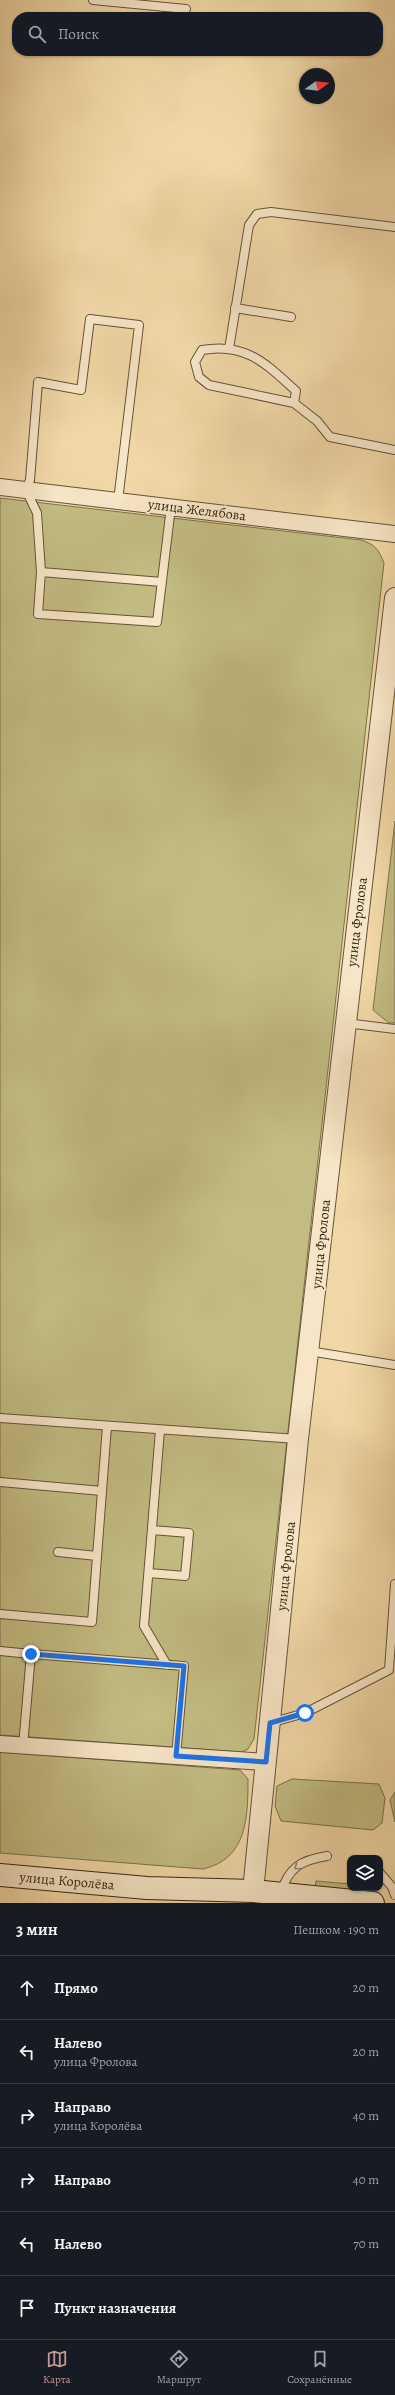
<!DOCTYPE html>
<html lang="ru">
<meta charset="utf-8">
<style>
:root{--surface:#171b24;--page:#242831;--text:#f1f3f6;--muted:#9ea1a6;--line:#363941;--accent:#c59692}
body{margin:0;font-family:Alegreya,serif;background:var(--page);color:var(--text)}
.controls{position:absolute;right:12px;bottom:12px;display:grid;overflow:hidden;border-radius:8px;box-shadow:0 1px 3px #0004}
.controls button{width:36px;height:36px;display:grid;place-items:center;padding:0;border:0;border-bottom:1px solid var(--line);background:var(--surface);color:var(--text);font:20px sans-serif}
.compass{position:absolute;left:299px;top:68px;width:36px;height:36px;border-radius:50%;background:var(--surface);box-shadow:0 1px 3px #0004;rotate:75deg}
.stop{position:absolute;width:12px;height:12px;margin:-9px;border:3px solid #1a73e8;border-radius:50%;background:#fff}
.stop.end{background:#1a73e8;border-color:#fff;box-shadow:0 1px 4px #0008}
.list{margin:0;padding:0;list-style:none}
h2{display:flex;justify-content:space-between;align-items:center;height:52px;margin:0;padding:0 16px;font-size:17px}
h2 small{font-size:13px;font-weight:400;color:var(--muted)}
.list li{display:grid;grid-template-columns:26px 1fr auto;gap:12px;align-items:center;box-sizing:border-box;height:64px;padding:0 16px;border-top:1px solid var(--line)}
.list b{display:block;font-size:15px;white-space:nowrap}
.list p{margin:0;font-size:13px;white-space:nowrap;color:var(--muted)}
.list em{font-size:13px;font-style:normal;color:var(--muted)}
.icon{flex:none;width:22px;height:22px;fill:none;stroke:currentColor;stroke-width:2;stroke-linecap:round;stroke-linejoin:round}
.map{position:relative;flex:none;width:395px;height:1903px;overflow:hidden}
.search{position:absolute;background:var(--surface);box-shadow:0 1px 3px #0004;left:12px;right:12px;top:12px;height:44px;display:flex;align-items:center;gap:10px;box-sizing:border-box;padding:0 14px;border-radius:16px;color:var(--muted);font-size:15px}
.sheet{height:436px;background:var(--surface)}
nav{display:flex;justify-content:space-around;align-items:center;box-sizing:border-box;height:56px;border-top:1px solid var(--line);background:var(--surface);font-size:11px;color:var(--muted)}
nav a{display:grid;justify-items:center;gap:2px}
nav .on{color:var(--accent)}
.map>svg:first-child{display:block}
.green{fill:#c2bc82;stroke:#7c724c}
.lines{fill:none;stroke-linecap:round;stroke-linejoin:round}
.service-casing{stroke:#65533a;stroke-width:10}
.minor-casing{stroke:#65533a;stroke-width:18}
.tertiary-casing{stroke:#65533a;stroke-width:22}
.secondary-casing{stroke:#362715;stroke-width:24}
.service{stroke:#f6e5c6;stroke-width:8}
.minor{stroke:#f6e5c6;stroke-width:16}
.tertiary{stroke:#f6e5c6;stroke-width:20}
.secondary{stroke:#f6e5c6;stroke-width:22}
.oneway{stroke:#96866e}
.route{stroke:#1a73e8;stroke-width:5}
.labels{text-anchor:middle;dominant-baseline:central;stroke-width:4;stroke-linejoin:round;paint-order:stroke}
.street-label{font-size:14px;fill:#362715;stroke:#f6e5c6}
</style>
<div class="map">
<svg width="395" height="1903" viewBox="0 0 395 1903">
<rect width="100%" height="100%" fill="#f1d7a7"/>
<filter id="stains"><feTurbulence type="fractalNoise" baseFrequency=".005" numOctaves="4"/><feColorMatrix values="0 0 0 0 .2 0 0 0 0 .09 0 0 0 0 .02 0 0 0 .5 -.17"/></filter>
<radialGradient id="worn" r=".72"><stop offset=".6" stop-color="#630" stop-opacity="0"/><stop offset="1" stop-color="#630" stop-opacity=".3"/></radialGradient>
<path class="green" d="M 0,498 L 361,540 C 375,544 379,550 384,563 L 254,1739 L 248,1749 L 242,1752 L 0,1735 Z
M 395,821 L 395,1023 L 389,1023 L 373,1010 Z
M 0,1752 L 240,1770 L 248,1779 C 248,1818 247,1859 203,1869 L 0,1853 Z
M 292,1779 L 379,1784 L 385,1798 L 382,1823 L 373,1830 L 281,1821 L 275,1806 L 277,1786 Z
M 395,1792 L 395,1822 L 390,1800 Z
M 316,1881 L 350,1884 L 353,1892 L 315,1888 Z"/>
<g class="lines">
<g class="service-casing">
<path id="service" d="M 93,0 L 186,9
M 235,308 L 291,317
M 229,349 L 249,225 L 257,214 L 271,212 L 395,227
M 294,403 L 296,391 C 266,364 246,342 202,350 L 195,362 L 199,377 L 209,385 L 294,403 L 317,421 L 330,437 L 395,450
M 118,501 L 139,325 L 90,319 L 81,390 L 38,382 L 30,480 L 26,490 L 37,513 L 41,572 L 38,614 L 157,622 L 171,507
M 41,572 L 162,582
M 346,1023 L 395,1029
M 309,1351 L 395,1365
M 0,1418 L 298,1439
M 160,1430 L 144,1626 L 167,1665
M 0,1482 L 102,1491
M 58,1552 L 97,1556
M 149,1573 L 185,1576 L 189,1533 L 152,1530
M 0,1614 L 92,1622 L 107,1426
M 0,1651 L 31,1654
M 270,1723 L 305,1713 L 389,1670 L 395,1584
M 23,1746 L 31,1654 L 184,1666 L 176,1756
M 380,1873 L 392,1887 L 395,1895
M 281,1893 C 288,1868 301,1860 327,1856"/>
</g>
<g class="minor-casing">
<path id="minor" d="M 0,487 L 395,534
M 0,1744 L 265,1762"/>
</g>
<g class="tertiary-casing">
<path id="tertiary" d="M 253,1891 L 298,1439 L 395,598"/>
</g>
<g class="secondary-casing">
<path id="secondary" d="M 0,1875 L 147,1888 L 253,1891 L 373,1903"/>
</g>
<use href="#service" class="service"/>
<use href="#minor" class="minor"/>
<use href="#tertiary" class="tertiary"/>
<use href="#secondary" class="secondary"/>
</g>
<defs><path id="oneway-chevron" d="M-2-3.5L2.5 0L-2 3.5" fill="none" stroke-width="1.6" stroke-linecap="round" stroke-linejoin="round"/></defs>
<use class="oneway" href="#oneway-chevron" transform="translate(297 1867) rotate(145)"/>
<g class="lines">
<path class="route" d="M 31,1654 L 184,1666 L 176,1756 L 266,1762 L 270,1723 L 305,1713"/>
</g>
<g class="labels">
<g class="street-label">
<text transform="translate(197 510) rotate(7)">улица Желябова</text>
<text transform="translate(357 922) rotate(-83)">улица Фролова</text>
<text transform="translate(321 1244) rotate(-84)">улица Фролова</text>
<text transform="translate(286 1566) rotate(-84)">улица Фролова</text>
<text transform="translate(67 1881) rotate(5)">улица Королёва</text>
</g>
</g>
<rect width="100%" height="100%" filter="url(#stains)"/>
<rect width="100%" height="100%" fill="url(#worn)"/>
</svg>
<div class="controls">
<button><svg class="icon" aria-label="layers" viewBox="0 0 24 24"><path d="M12 4l9 5-9 5-9-5zM3 14l9 5 9-5"/></svg></button>
</div>
<svg class="compass" viewBox="-18 -18 36 36"><path d="M0-13l5 13h-10z" fill="#e53935"/><path d="M0 13l5-13h-10z" fill="#9ea1a6"/></svg>
<div class="stop" style="left:305px;top:1713px"></div>
<div class="stop end" style="left:31px;top:1654px"></div>
<div class="search"><svg class="icon" aria-label="search" viewBox="0 0 24 24"><circle cx="10" cy="10" r="6"/><path d="M15 15l6 6"/></svg>Поиск</div>
</div>
<section class="sheet">
<h2>3 мин<small>Пешком · 190 m</small></h2>
<ul class="list">
<li><svg class="icon" aria-label="ahead" viewBox="0 0 24 24"><path d="M12 20V5M6 11l6-6 6 6"/></svg><div><b>Прямо</b></div><em>20 m</em></li>
<li><svg class="icon" aria-label="left" viewBox="0 0 24 24"><path d="M17 20v-9H6M10 6l-5 5 5 5"/></svg><div><b>Налево</b><p>улица Фролова</p></div><em>20 m</em></li>
<li><svg class="icon" aria-label="right" viewBox="0 0 24 24"><path d="M7 20v-9h11M14 6l5 5-5 5"/></svg><div><b>Направо</b><p>улица Королёва</p></div><em>40 m</em></li>
<li><svg class="icon" aria-label="right" viewBox="0 0 24 24"><path d="M7 20v-9h11M14 6l5 5-5 5"/></svg><div><b>Направо</b></div><em>40 m</em></li>
<li><svg class="icon" aria-label="left" viewBox="0 0 24 24"><path d="M17 20v-9H6M10 6l-5 5 5 5"/></svg><div><b>Налево</b></div><em>70 m</em></li>
<li><svg class="icon" aria-label="arrive" viewBox="0 0 24 24"><path d="M6 21V4h12l-3 4 3 4H6"/></svg><div><b>Пункт назначения</b></div></li>
</ul>
</section>
<nav>
<a class="on"><svg class="icon" aria-label="map" viewBox="0 0 24 24"><path d="M3 6l6-2 6 2 6-2v14l-6 2-6-2-6 2zM9 4v14M15 6v14"/></svg>Карта</a>
<a><svg class="icon" aria-label="directions" viewBox="0 0 24 24"><path d="M12 3l9 9-9 9-9-9zM9 14v-3h6M13 9l2 2-2 2"/></svg>Маршрут</a>
<a><svg class="icon" aria-label="saved" viewBox="0 0 24 24"><path d="M7 4h10v16l-5-4-5 4z"/></svg>Сохранённые</a>
</nav>
